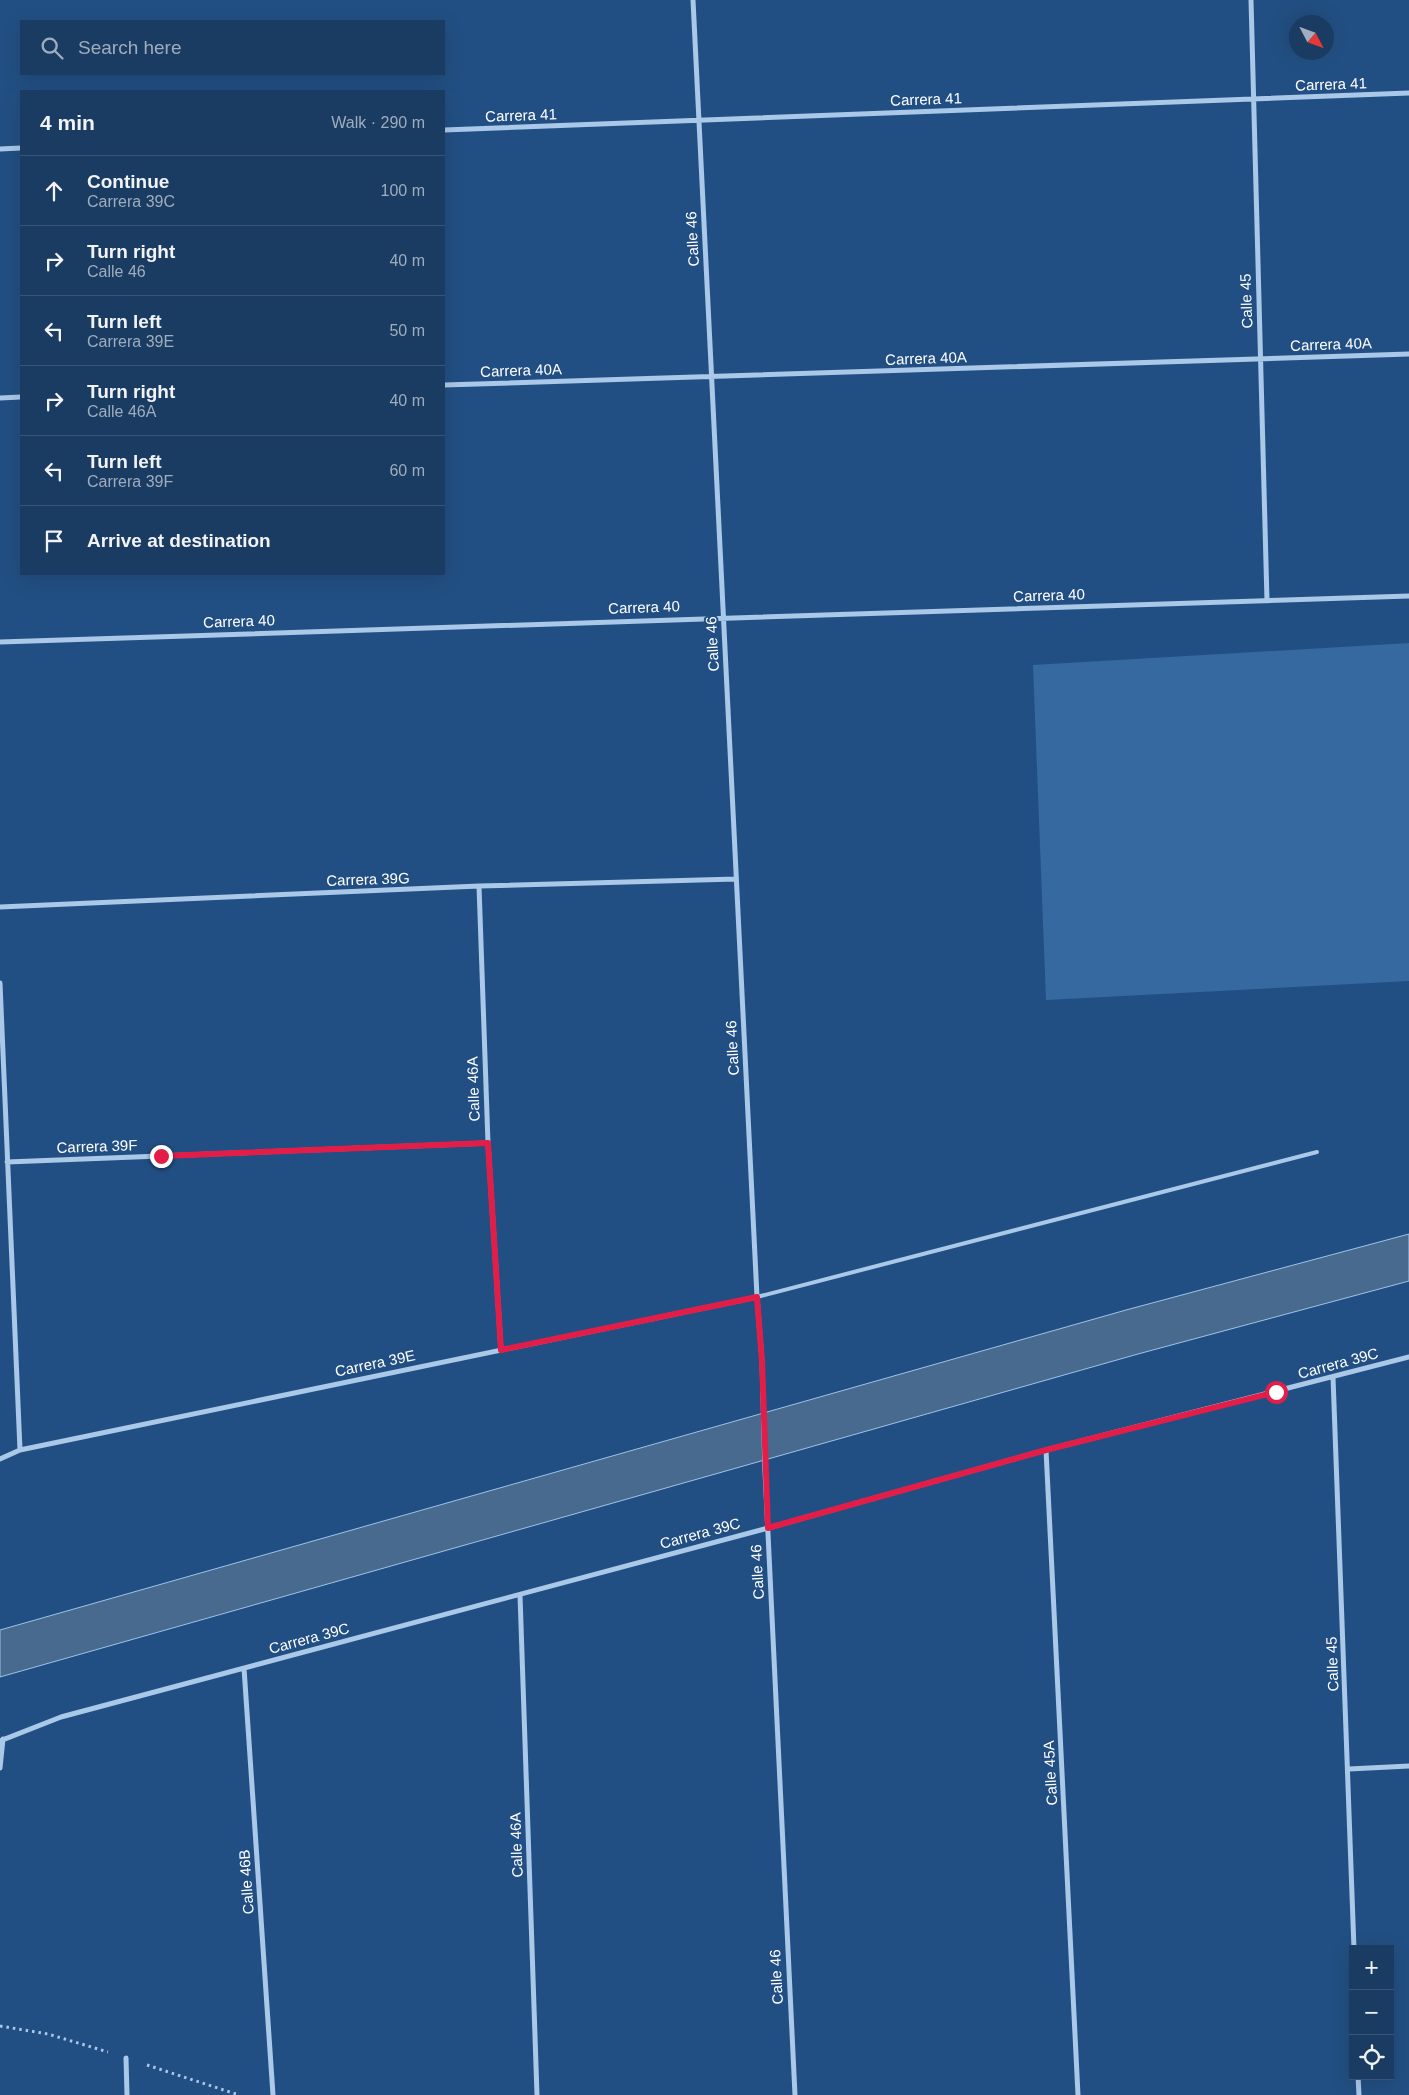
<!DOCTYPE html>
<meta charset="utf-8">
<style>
:root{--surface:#1a3b62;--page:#27466b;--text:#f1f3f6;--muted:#9fadbe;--line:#385577}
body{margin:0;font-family:Helvetica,sans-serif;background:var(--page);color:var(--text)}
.controls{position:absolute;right:15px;bottom:15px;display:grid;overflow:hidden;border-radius:0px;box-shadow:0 5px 20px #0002}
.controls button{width:45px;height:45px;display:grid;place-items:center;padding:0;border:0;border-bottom:1px solid var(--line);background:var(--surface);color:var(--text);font:25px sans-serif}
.compass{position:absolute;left:1289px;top:15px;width:45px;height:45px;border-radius:50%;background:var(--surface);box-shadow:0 5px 20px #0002;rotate:131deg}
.stop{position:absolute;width:15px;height:15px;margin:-11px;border:4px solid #e11d48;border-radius:50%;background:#fff}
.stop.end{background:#e11d48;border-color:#fff;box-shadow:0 1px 5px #0008}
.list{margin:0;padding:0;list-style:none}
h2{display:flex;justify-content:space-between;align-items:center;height:65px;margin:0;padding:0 20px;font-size:21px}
h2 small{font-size:16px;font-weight:400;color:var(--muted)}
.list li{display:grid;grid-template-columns:32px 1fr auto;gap:15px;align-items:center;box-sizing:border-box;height:70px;padding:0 20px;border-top:1px solid var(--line)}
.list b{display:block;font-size:19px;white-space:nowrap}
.list p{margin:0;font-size:16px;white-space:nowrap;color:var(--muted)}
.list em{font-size:16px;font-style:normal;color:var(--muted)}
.icon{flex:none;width:28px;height:28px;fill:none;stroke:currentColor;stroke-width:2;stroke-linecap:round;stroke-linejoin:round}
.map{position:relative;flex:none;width:1409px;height:2095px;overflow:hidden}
.search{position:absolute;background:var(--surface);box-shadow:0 5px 20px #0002;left:20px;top:20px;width:425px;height:55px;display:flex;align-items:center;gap:12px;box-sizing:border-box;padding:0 18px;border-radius:0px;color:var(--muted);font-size:19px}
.panel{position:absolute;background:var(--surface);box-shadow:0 5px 20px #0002;left:20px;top:90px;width:425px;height:485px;border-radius:0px}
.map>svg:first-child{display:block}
.green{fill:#3669a0}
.water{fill:#496a8f;stroke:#9ec3e9}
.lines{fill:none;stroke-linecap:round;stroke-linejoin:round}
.path{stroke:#aac8e8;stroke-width:3;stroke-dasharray:2.5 4;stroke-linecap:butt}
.lane{stroke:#aac8e8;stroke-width:4}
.street{stroke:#aac8e8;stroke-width:5}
.route{stroke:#e11d48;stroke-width:6}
.labels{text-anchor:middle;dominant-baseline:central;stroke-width:4;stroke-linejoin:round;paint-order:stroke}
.street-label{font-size:15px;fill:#fff;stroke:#224f83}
</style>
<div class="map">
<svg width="1409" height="2095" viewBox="0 0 1409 2095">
<rect width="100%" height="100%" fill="#224f83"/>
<path class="green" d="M 1409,643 L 1409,981 L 1046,1000 L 1033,665 Z"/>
<path class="water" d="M 1409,1234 L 1409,1281 L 1138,1354 L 0,1677 L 0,1630 L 1126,1310 Z"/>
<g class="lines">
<path class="path" d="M 0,2026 L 48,2034 L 108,2052
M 147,2065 L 239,2095"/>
<path class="lane" d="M 757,1297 L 1317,1152"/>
<path class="street" d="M 693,0 L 757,1297 L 762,1361 L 765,1471 L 795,2095
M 1251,0 L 1267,601
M 444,130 L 1409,93
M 0,149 L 21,148
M 444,385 L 1409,354
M 0,398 L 21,397
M 0,642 L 1409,596
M 479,886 L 488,1143 L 501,1350
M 0,907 L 479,886 L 736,879
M 0,983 L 20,1450
M 7,1162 L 488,1143
M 1333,1377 L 1354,1949
M 1046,1450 L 1078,2095
M 0,1459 L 20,1450 L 757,1297
M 520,1595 L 537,2095
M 244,1668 L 273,2095
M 0,1741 L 61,1717 L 768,1528 L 1046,1450 L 1409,1357
M 0,1768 L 3,1739
M 1349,1769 L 1409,1766
M 126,2058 L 127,2095
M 1358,2076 L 1359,2095"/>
</g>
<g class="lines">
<path class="route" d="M 161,1156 L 488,1143 L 501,1350 L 757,1297 L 762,1361 L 768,1528 L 1046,1450 L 1276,1392"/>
</g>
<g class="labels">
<g class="street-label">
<text transform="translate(1331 84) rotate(-2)">Carrera 41</text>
<text transform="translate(926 99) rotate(-2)">Carrera 41</text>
<text transform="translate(521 115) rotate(-2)">Carrera 41</text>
<text transform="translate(692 239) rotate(-93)">Calle 46</text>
<text transform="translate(1246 301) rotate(-92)">Calle 45</text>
<text transform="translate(1331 344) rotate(-2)">Carrera 40A</text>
<text transform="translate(926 358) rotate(-2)">Carrera 40A</text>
<text transform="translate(521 370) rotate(-2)">Carrera 40A</text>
<text transform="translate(1049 595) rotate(-2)">Carrera 40</text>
<text transform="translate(644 607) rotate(-2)">Carrera 40</text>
<text transform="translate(239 621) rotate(-2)">Carrera 40</text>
<text transform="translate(712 644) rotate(-93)">Calle 46</text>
<text transform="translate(368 879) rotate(-2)">Carrera 39G</text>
<text transform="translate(732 1048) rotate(-93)">Calle 46</text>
<text transform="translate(473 1089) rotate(-92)">Calle 46A</text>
<text transform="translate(97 1146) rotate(-2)">Carrera 39F</text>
<text transform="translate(375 1363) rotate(-12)">Carrera 39E</text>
<text transform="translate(1338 1363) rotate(-15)">Carrera 39C</text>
<text transform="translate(700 1533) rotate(-15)">Carrera 39C</text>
<text transform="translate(757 1572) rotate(-93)">Calle 46</text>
<text transform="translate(309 1638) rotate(-15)">Carrera 39C</text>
<text transform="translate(1332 1664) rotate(-92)">Calle 45</text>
<text transform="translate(1050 1773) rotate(-93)">Calle 45A</text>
<text transform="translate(516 1845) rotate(-92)">Calle 46A</text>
<text transform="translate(246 1882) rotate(-94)">Calle 46B</text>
<text transform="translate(776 1977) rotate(-93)">Calle 46</text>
</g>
</g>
</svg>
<div class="controls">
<button>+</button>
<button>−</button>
<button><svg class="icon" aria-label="locate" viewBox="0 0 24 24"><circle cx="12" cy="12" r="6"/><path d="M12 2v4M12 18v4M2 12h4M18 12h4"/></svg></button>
</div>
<svg class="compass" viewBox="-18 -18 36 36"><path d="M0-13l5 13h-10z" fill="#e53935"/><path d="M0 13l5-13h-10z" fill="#9fadbe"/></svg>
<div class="stop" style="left:1276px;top:1392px"></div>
<div class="stop end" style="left:161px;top:1156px"></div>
<div class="search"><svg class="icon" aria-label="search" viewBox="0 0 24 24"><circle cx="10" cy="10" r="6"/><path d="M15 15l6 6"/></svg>Search here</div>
<section class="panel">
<h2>4 min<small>Walk · 290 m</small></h2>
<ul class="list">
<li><svg class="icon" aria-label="ahead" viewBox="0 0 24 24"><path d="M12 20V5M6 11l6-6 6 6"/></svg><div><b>Continue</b><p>Carrera 39C</p></div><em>100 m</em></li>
<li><svg class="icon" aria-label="right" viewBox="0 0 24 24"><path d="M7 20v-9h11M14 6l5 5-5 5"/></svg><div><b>Turn right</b><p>Calle 46</p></div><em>40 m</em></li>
<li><svg class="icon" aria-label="left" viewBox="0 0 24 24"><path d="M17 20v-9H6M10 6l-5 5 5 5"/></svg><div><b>Turn left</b><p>Carrera 39E</p></div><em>50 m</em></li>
<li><svg class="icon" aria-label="right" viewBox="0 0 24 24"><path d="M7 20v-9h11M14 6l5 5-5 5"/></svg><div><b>Turn right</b><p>Calle 46A</p></div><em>40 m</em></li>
<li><svg class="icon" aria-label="left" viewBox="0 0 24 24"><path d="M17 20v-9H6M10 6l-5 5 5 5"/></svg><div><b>Turn left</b><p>Carrera 39F</p></div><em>60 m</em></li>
<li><svg class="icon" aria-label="arrive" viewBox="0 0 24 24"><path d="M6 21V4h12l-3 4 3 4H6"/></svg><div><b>Arrive at destination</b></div></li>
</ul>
</section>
</div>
